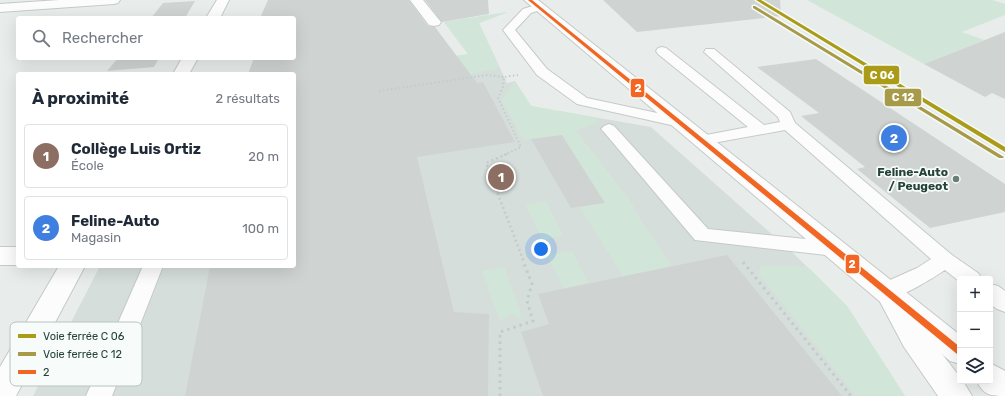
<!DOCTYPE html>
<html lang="fr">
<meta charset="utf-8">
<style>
body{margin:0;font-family:Rubik,sans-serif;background:#f6f6f7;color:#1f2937}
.controls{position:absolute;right:12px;bottom:12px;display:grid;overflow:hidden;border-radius:4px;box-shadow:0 4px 16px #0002}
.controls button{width:36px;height:36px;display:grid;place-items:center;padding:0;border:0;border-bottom:1px solid #e0e1e3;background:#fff;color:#1f2937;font:20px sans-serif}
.you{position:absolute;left:541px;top:249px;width:14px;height:14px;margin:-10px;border:3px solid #fff;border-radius:50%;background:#1a73e8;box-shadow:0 0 0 6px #1a73e833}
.badge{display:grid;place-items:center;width:26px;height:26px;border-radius:50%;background:#697e78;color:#fff;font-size:13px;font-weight:700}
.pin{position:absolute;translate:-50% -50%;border:2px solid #fff;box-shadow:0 1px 4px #0006}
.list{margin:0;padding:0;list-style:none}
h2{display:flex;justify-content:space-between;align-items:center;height:52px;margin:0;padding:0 16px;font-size:17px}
h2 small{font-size:13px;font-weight:400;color:#747a83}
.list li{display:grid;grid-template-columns:26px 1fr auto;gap:12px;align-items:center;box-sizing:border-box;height:64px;margin:0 8px 8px;padding:0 8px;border:1px solid #e0e1e3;border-radius:4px}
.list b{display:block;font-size:15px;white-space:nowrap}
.list p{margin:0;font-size:13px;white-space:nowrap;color:#747a83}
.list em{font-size:13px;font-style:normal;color:#747a83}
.icon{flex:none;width:22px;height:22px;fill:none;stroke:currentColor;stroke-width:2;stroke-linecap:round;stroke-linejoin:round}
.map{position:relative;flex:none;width:1005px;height:396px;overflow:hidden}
.search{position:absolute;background:#fff;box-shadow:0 4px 16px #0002;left:16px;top:16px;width:280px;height:44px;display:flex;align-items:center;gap:10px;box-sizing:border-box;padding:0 14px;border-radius:4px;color:#747a83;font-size:15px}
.panel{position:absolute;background:#fff;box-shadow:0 4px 16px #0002;left:16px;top:72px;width:280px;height:196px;border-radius:4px}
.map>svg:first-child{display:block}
</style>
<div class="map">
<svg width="1005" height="396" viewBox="0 0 1005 396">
<rect width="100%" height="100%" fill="#e8edeb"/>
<path fill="#d6dedb" d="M508,12L479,23L507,83L515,81L531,106L651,127L793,253L847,306L905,396H33L100,266H294L356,74L468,54L444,22Z"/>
<path fill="#d1e6d8" d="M807,0H992L1005,4V15L962,32L984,40L924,64Z
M508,12L479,23L500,68L437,81L294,79L356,74L468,54L444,22Z
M515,81L531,106L598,118L596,123L576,131L629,199L642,222L672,266L623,276L580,207L604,203L531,139L524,141L502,100Z
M546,201L563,236L542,240L526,205Z
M572,251L588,283L564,288L547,255Z
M761,266L808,267L847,306L905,396H856L759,274Z
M504,267L523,320L510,314L500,321L482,271Z"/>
<path fill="#cfd4d2" d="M268,0H409L428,26L435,27L477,83L483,82L515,142L417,157L454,312L489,314L488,396H185L210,266H294V74H248L254,58L242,59V58H294V18H260Z
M425,0H488L489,14L442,22Z
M603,0H780L781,16L637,32Z
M195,1L185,18H151L163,3Z
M1005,32V99L992,93L985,97L924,64Z
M118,58H159L154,67L107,71Z
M816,59L1005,184V212L930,228L857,169L865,167L801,116L819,113L757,67Z
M562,135L605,203L571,208L531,139Z
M727,255L842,396H543L521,332L549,324L538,294Z"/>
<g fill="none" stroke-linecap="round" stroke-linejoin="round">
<defs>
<path id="service" d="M539,4L543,5L544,7L543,9L531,13L515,30L547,69L587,98L685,119L688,122L685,125L680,127L577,104L537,75L503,30L523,9Z
M662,47L666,48L764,125L780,122L778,117L704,52L706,49H714L790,112L795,123L952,255L978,273L982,279H960V282L945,270C933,278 902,297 888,299C885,299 882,298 879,297L876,291L879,285L917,268L931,259L785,130L702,145L696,143L694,140L696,137L748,127L658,54L656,51L658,48Z
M609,124L614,126L708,229L835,242L842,244L845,249L842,254L835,256L695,240L604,132L601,129L604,126Z
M143,266H163L112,396H86Z
M990,284L998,286L1005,291V312L997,309L990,304Z"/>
<path id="minor" d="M59,0H120L118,3L114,4L0,12V4Z
M217,0H229L220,18H206Z
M410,0H423L441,22L439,25L434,26L429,25Z
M182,58H198L189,74H173Z
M0,247H18V265H0Z
M59,266H85L16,396H0V367Z
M891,288L900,291L924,331L960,377V381H963L972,396H938L904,347L878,298L882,291Z"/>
<path id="tertiary" d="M524,0H538L960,335V364L950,361Z
M990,363L1005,371V396C991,396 983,395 977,381H990Z"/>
</defs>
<use href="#service" stroke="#c5cac8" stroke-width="2"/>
<use href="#minor" stroke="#c5cac8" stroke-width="2"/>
<use href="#tertiary" stroke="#c5cac8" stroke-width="2"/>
<path stroke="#c3ccca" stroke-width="2" stroke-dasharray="1.5 2.5" stroke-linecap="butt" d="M379,91L488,75L504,77
M504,155L521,147L498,98L503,87L504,77L518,75"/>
<path stroke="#c3ccca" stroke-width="2.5" stroke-dasharray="2 3" stroke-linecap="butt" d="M507,154L486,163L524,262"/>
<path stroke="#c3ccca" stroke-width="3" stroke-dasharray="2.5 4" stroke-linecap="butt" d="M743,262L851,396
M500,396V332L533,321L527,301L532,284L523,261"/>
<use href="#service" fill="#fcfcfc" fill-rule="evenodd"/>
<use href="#minor" fill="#fcfcfc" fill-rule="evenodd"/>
<use href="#tertiary" fill="#fcfcfc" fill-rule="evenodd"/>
<defs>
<path id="bus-1" d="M528,0H532L960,347V355L957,354Z"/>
</defs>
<use href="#bus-1" stroke="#f7fbf9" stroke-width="3"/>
<use href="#bus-1" fill="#f26522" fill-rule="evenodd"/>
<defs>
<path id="rail-1" d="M756,0H761L1005,147V152Z"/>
<path id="rail-2" d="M753,6H755L1004,157L1003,158H999L753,8Z"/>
</defs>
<use href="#rail-1" stroke="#f7fbf9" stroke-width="3"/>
<use href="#rail-2" stroke="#f7fbf9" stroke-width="3"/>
<use href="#rail-1" fill="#aa9c18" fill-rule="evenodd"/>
<use href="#rail-2" fill="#a79a48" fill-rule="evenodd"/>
</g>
<circle fill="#697e78" stroke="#f7fbf9" stroke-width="1.5" cx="956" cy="179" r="4"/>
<g text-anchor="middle" stroke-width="3.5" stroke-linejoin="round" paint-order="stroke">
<g font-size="12" font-weight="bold" fill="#24423a" stroke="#f7fbf9" text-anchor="end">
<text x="948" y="176">Feline-Auto<tspan x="948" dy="14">/ Peugeot</tspan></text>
</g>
</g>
<rect x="10" y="322" width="132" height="64" rx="6" fill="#f7fbf9" stroke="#b8c4c0" stroke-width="1"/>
<rect x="18" y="334" width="18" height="4" fill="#aa9c18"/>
<rect x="18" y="352" width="18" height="4" fill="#a79a48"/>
<rect x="18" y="370" width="18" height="4" fill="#f26522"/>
<g font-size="11" fill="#24423a">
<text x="43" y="340">Voie ferrée C 06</text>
<text x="43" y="358">Voie ferrée C 12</text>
<text x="43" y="376">2</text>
</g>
<g stroke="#f7fbf9" stroke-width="1.5">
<rect x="863" y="65" width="37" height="20" rx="4" fill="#aa9c18"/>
<rect x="630" y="78" width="15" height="20" rx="4" fill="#f26522"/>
<rect x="884" y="88" width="38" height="19" rx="4" fill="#a79a48"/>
<rect x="845" y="254" width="15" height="20" rx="4" fill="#f26522"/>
</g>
<g font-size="11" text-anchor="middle" font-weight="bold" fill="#fff">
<text x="882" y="79">C 06</text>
<text x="638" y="92">2</text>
<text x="903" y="101">C 12</text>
<text x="852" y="268">2</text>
</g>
</svg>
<div class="controls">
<button>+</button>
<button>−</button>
<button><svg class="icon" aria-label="layers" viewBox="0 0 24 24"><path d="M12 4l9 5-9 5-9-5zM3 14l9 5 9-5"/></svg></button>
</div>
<div class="you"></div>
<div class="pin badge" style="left:501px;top:177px;background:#8d6e63">1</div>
<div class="pin badge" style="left:894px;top:138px;background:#3f7fe0">2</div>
<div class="search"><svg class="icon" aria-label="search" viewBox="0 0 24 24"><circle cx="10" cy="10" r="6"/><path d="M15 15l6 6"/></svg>Rechercher</div>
<section class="panel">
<h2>À proximité<small>2 résultats</small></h2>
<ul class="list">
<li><span class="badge" style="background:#8d6e63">1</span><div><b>Collège Luis Ortiz</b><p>École</p></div><em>20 m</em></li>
<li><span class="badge" style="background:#3f7fe0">2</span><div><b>Feline-Auto</b><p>Magasin</p></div><em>100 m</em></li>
</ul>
</section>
</div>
